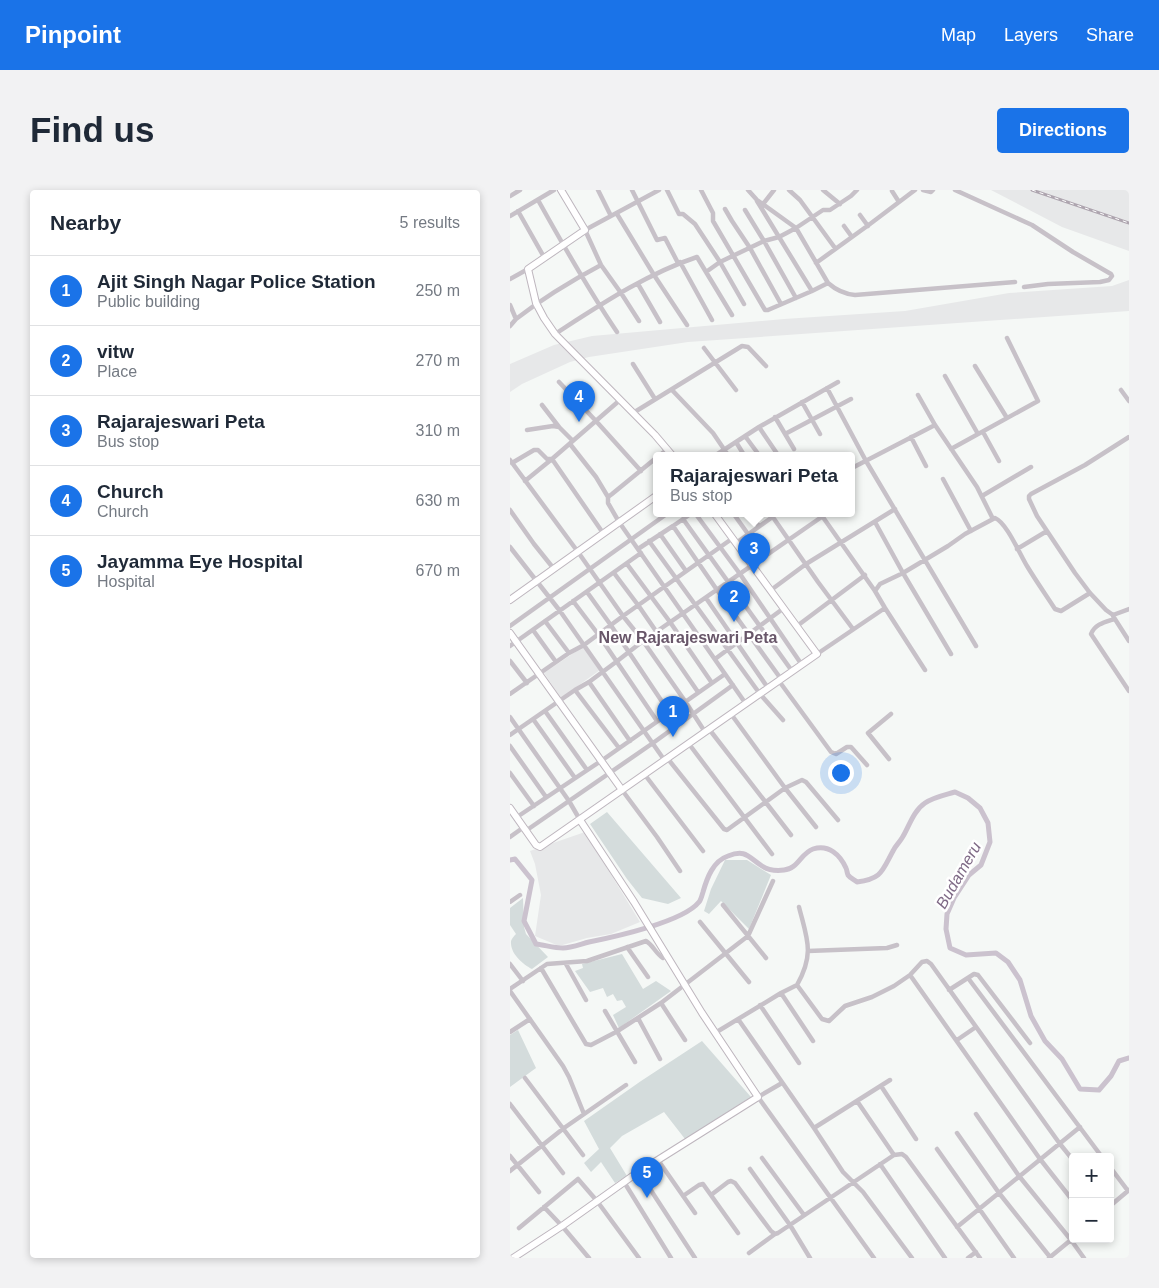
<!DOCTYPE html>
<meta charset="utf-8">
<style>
body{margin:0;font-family:Arial,sans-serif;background:#f2f2f3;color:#1f2937}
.controls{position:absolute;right:15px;bottom:15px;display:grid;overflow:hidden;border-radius:5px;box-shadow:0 2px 8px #0003}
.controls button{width:45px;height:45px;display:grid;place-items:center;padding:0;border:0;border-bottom:1px solid #e0e1e3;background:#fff;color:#1f2937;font:25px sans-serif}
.you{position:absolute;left:330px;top:582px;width:18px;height:18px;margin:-12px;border:4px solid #fff;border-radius:50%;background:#1a73e8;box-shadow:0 0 0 8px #1a73e833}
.badge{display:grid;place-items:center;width:32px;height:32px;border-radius:50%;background:#1a73e8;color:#fff;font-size:16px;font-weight:700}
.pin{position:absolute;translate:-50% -41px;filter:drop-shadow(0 1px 2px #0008)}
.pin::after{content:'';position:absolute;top:26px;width:18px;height:15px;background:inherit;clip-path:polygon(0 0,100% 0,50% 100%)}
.popup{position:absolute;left:143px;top:262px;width:202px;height:65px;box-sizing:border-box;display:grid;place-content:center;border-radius:5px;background:#fff;filter:drop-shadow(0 1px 4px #0005);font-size:16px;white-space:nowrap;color:#747a83}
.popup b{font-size:19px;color:#1f2937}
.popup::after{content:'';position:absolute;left:50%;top:100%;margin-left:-10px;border:10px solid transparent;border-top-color:#fff}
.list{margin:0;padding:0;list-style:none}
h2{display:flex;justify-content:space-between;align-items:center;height:65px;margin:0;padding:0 20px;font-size:21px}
h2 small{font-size:16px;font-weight:400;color:#747a83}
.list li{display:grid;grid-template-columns:32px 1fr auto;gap:15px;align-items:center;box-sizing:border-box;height:70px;padding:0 20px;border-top:1px solid #e0e1e3}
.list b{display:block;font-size:19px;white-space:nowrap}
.list p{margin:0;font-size:16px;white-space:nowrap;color:#747a83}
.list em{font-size:16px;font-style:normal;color:#747a83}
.map{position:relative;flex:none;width:619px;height:1068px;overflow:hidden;border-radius:5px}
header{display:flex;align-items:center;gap:30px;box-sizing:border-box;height:70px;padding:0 25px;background:#1a73e8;color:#fff}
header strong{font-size:24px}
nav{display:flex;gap:28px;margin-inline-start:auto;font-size:18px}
.intro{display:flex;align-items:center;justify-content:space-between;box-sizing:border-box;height:120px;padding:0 30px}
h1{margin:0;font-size:35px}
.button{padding:12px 22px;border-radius:5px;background:#1a73e8;color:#fff;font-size:18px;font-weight:700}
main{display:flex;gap:30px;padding:0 30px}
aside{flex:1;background:#fff;border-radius:5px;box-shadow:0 2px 8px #0003}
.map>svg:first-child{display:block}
</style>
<header>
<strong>Pinpoint</strong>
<nav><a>Map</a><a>Layers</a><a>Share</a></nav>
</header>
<div class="intro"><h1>Find us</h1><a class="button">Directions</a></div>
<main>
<aside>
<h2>Nearby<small>5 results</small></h2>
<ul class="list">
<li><span class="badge">1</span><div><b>Ajit Singh Nagar Police Station</b><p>Public building</p></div><em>250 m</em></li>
<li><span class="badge">2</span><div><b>vitw</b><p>Place</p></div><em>270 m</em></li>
<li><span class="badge">3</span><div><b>Rajarajeswari Peta</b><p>Bus stop</p></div><em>310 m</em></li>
<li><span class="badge">4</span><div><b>Church</b><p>Church</p></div><em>630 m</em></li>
<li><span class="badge">5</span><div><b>Jayamma Eye Hospital</b><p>Hospital</p></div><em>670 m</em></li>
</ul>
</aside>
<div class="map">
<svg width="619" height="1068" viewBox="0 0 619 1068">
<rect width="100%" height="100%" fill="#f5f8f6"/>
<path fill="#e7e8e9" d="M481,0H619V61L552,37Z
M619,90V121L178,152L79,167L60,172L12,194L0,202V174L44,155L82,146L274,129L395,121L499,103L602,96Z
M74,456L90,480L51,508L34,483Z
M75,642L130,732L101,744L77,748L49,756L25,746L31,705L25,674L20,661Z"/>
<path fill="#d4dcdc" d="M97,622L171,708L158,714L132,708L117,689L80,634Z
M215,670H237L261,685L239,739L211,711L199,724L194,721L201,699Z
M13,708L14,737L16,744L38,767L22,779C13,774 0,764 1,751C2,748 4,746 6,744L0,735V718Z
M112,764L133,799L146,791L161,801L109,838L103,825L116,817L112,810L107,811L103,804L97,807L93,798L80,802L65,781L73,778L72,774Z
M8,840L26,878L0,897V845Z
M192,851L241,907L175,949L154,922L112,946L100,958L117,986L105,993L91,972L81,982L74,973L89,959L74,931L131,891Z"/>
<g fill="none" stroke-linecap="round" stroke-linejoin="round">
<path stroke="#cbc2ce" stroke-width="5" d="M0,670L5,669L22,690L14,731L26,754C35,755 44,758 53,758C61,758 71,754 79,752C104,747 173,732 189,712C191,710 192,705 193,702C197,688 203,671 218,666C236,659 238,667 252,676C258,680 266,681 274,680C288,679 291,663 303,659C319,654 330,665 336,678C337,680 337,683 338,685C340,688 345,690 347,692C372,689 372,681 383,661C385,656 389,653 392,648C399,637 403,621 415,613C424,607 435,605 445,602L458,608L470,618L478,633L480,652L471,675L459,685L444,708L437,724L436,739L440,758L456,765L486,763L498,772L510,790L521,826L535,851L552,869L570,899L589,900L601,886L609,871L619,868"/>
<defs>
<path id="secondary" d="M51,0L75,40L18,79L26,113L34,128L45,144L145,245L162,265
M0,410L146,306
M0,443L112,600
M0,618L26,655L30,657L307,464L204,323
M3,1068L52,1036L124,985L248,907L192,823L124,712L70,630"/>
</defs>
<use href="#secondary" stroke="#beb6be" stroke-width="8"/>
<path stroke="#c7c1c8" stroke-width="4.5" d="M88,0L101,26
M122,0L147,50L155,48L168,73
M157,0L169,24H173L185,34L210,72L234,114
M191,0L203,23V31L255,120H258L302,101L318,93
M238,0L247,10L286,38L318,93C326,100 334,104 345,105L505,92
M279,0L290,10L325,58
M313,0L330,14
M413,0L421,2L423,0
M445,0L522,35L563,62L601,84L602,86L599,90L590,92L538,94L514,97
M382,1L389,12
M0,6L10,0
M28,10C53,55 78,99 107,142
M247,11L302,101
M253,14L264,0
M215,19L222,31L240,58L271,114
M235,20L254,51L286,108
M8,21L34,67
M107,24L144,85L177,135
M350,25L358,36
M0,26L44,0
M334,36L342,47
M170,72L202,130
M306,73L360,34L405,0
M196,82L222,125
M0,89L18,79
M128,94L150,132
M0,115L6,129L0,136
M6,129C33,108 61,91 91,75
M129,131L111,103L91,75L75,40L149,0
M45,144C90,115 136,84 187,67L196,82L210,72L254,51L269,47L286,38L313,20H320L341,6L347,0
M194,158L226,200
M123,174L145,209
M465,176L497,228
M435,186L468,244
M49,192L86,231L131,281
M317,198L356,271L466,456
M162,200L203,243L218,265
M611,200L619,211
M408,205L425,235L467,297L483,329
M292,212L310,244
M32,215L49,237
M123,223L232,156L238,157L256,176
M265,227L284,259
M249,237L268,265
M17,240L43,236L49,237L63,251
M473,242L489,271
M275,244L341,209
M235,246L249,265
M401,247L416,276
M619,247L575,275L521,304L519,306V309L527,326L565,383L580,403L596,420L603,425L619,419
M226,252L234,265
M60,254L86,287L98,307
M441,259L528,211L497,148
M150,265L158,259
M206,265L249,237L328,192
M146,268L102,304L98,307V313L109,332L236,514
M0,270L68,362L113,426L133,451L175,511L195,542
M2,273L24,260H28L37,269H42L93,343
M342,278L425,235
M433,289L461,341
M15,291L42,269L110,210
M472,306L521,277
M0,320L24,354L44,379
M185,323L230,384L292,475
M223,323L238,344
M239,323L249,336
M260,323L308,392L343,439
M310,323L365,401L375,418L415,480
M173,329L282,481
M365,332L393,383L441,464
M163,336L182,323
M150,344L176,381
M139,351L250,504L273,530
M226,353L268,323
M0,357L50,421L155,571
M128,359L163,336L207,400L271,489
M507,359L537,341
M117,374L160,432L202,493
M104,383L128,415L188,502
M261,400L296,374L385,319
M365,401L370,394L393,383L438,356L455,344L485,328C497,333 510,365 517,376C526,391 536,405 545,419L551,421L580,403
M77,402L100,434L159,522
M196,408L258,498
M63,411L88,444L147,531
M603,426L619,451
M604,429C595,432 585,434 581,444L619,501
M35,431L59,463
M0,436L158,323
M287,436L355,385
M23,440L46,472
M0,456L131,363
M307,464L375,418
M205,469L274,418
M0,471L17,493
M269,491L321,562L326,564L337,557H341L357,575
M79,492L120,551
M65,500L109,558
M0,504L59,463L74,455L113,426L223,348
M35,521L77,580
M221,524L275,598L306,637
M0,527L59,611L70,630
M23,529L65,588
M199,539L281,645
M0,545L65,500L79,492L106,472L133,451L313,326
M179,554L262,664
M0,556L36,607
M158,569L214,639L217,640L275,598L292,590L296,592L328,630
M379,569L358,543L381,524
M0,583L24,616
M135,585L193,661
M112,600L147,647L170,681
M7,627L91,571L215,484
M17,640L143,553L223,495
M0,647L14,637
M0,712L10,705
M213,715L256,768
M190,732L239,792
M117,757L138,787
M298,761L377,758L387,755
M0,774L13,791
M56,774L76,810
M31,778L76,854L81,855L106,842L151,813L238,746L263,691
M400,785L530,969L563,1011
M458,788L592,967
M287,795C305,763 297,749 289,717
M0,799L37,774L77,771L136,751C143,755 146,764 153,768
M439,800L464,784L468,785L520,853
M0,801L53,876L59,887L74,924
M271,803L303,851
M151,813L175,850
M250,815L289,873
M95,821L125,872
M128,828L150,869
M228,829L304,938L333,982L353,1002L402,1068
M0,842L20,829
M205,843L271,803L287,795L312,829L319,831L335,816L362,807L384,796L400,785L412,772L417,771L421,774L550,954L563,970
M447,850L466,837
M15,888L73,965
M272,893L248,907L364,1068
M371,896L406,949
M347,911L384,965
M0,914L53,983
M466,924L509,986L561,1050L574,1068
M304,938L380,890
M447,943L489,1003L540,1067
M427,959L504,1068
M0,966L29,1002
M252,968L294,1025
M148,970L185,1023
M370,974L435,1068
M600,977L618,1001
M240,979L280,1035L300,1068
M0,981L54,938L116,895
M129,982L185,1068
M114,992L161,1068
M201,1005L218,992L221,991L225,993L261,1041L265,1044L268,1043L384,965L392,964L396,967L470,1068
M173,1006L189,995L193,994L228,1043
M600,1016L619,1000
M34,1017L52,1036L79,1068
M447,1037L570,937
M9,1038L68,989L87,1011L129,1068
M239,1063L265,1044
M458,1068L466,1062
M539,1068L562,1049"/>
<use href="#secondary" stroke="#fff" stroke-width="6"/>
<defs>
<path id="rail" d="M522,0L619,33"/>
</defs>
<use href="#rail" stroke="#aea5af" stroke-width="3"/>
<use href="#rail" stroke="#fff" stroke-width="1" stroke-dasharray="4" stroke-linecap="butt"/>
</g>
<g text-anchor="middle" stroke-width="5" stroke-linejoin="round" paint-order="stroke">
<g font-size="16" font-weight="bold" fill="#685669" stroke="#fff">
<text x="178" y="453">New Rajarajeswari Peta</text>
</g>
<g font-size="16" font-style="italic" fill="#7f6a86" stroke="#fff">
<text transform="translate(448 685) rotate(-60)" y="6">Budameru</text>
</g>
</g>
</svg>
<div class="controls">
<button>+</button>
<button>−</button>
</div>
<div class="you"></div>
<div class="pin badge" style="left:163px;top:547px">1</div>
<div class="pin badge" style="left:224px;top:432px">2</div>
<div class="pin badge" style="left:244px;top:384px">3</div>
<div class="popup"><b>Rajarajeswari Peta</b>Bus stop</div>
<div class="pin badge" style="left:69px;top:232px">4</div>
<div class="pin badge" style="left:137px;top:1008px">5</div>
</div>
</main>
